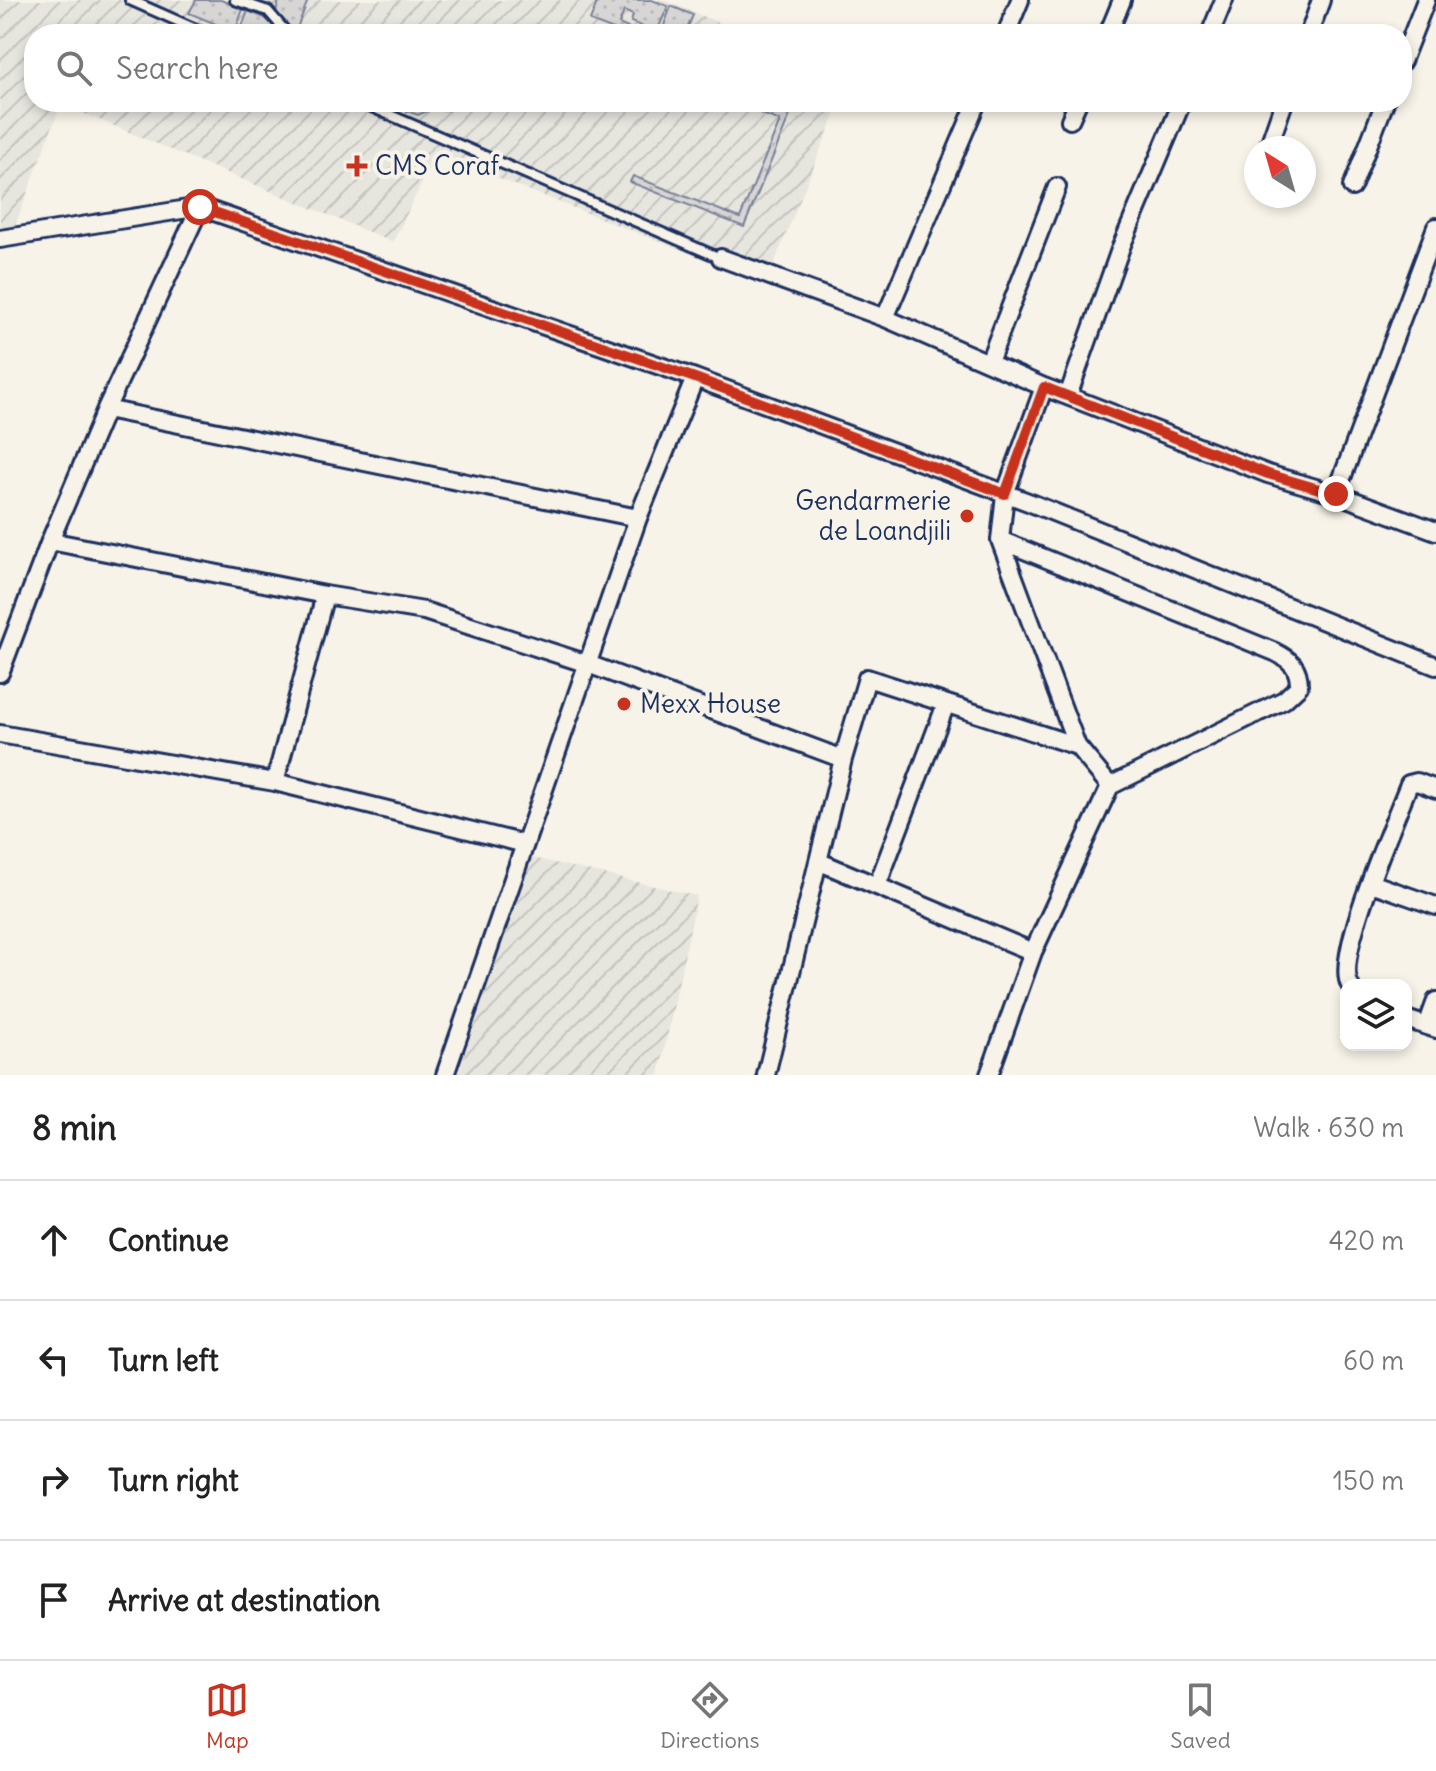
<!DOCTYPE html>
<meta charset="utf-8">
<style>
body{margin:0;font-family:Delius,sans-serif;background:#f6f6f6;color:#222}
.controls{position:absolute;right:24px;bottom:24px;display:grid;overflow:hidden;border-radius:16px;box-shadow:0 4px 12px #0003}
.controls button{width:72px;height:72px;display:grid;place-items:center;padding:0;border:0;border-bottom:2px solid #e0e0e0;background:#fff;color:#222;font:40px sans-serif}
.compass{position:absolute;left:1244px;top:136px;width:72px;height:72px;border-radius:50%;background:#fff;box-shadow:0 4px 12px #0003;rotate:323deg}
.stop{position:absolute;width:24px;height:24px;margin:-18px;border:6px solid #c8321e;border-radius:50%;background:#fff}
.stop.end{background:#c8321e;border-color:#fff;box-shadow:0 2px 8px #0008}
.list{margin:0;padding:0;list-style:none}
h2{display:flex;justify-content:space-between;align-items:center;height:104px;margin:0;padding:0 32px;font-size:34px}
h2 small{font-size:26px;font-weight:400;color:#767676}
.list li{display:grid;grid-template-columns:52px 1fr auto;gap:24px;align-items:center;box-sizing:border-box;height:120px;padding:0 32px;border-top:2px solid #e0e0e0}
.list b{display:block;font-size:30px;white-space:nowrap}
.list em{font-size:26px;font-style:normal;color:#767676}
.icon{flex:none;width:44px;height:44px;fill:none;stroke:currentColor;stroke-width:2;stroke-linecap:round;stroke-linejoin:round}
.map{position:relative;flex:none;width:1436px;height:1075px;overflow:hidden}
.search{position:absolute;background:#fff;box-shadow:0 4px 12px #0003;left:24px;right:24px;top:24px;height:88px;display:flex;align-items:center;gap:20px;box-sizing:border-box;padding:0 28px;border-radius:32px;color:#767676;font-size:30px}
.sheet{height:584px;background:#fff}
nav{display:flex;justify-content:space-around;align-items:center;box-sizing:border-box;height:112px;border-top:2px solid #e0e0e0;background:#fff;font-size:22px;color:#767676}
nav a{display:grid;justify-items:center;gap:4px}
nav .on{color:#c8321e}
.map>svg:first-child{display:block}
</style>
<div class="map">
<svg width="1436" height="1075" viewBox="0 0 1436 1075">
<defs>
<pattern id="industrial-furrows" width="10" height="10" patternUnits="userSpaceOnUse" patternTransform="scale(2)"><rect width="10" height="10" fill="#e6e5de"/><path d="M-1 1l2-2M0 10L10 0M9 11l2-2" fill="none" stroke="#c5c5c1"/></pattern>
<pattern id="grass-dots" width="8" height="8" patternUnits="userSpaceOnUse" patternTransform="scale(2)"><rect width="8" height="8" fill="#d7d6d4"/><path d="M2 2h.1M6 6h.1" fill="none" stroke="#b8b8b8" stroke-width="1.8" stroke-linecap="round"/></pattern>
</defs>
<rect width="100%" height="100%" fill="#f7f3e8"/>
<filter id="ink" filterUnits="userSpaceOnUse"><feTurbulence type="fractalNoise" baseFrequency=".0125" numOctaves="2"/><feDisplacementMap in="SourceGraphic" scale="16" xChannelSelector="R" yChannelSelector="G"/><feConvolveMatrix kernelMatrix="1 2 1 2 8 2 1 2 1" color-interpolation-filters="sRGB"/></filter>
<g filter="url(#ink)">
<path fill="url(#industrial-furrows)" d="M0,0H664L745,34H34V102H840L766,283L436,154L393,242L61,104L13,231L0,226Z
M529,857L697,896L659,1075H458Z"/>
<path fill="url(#grass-dots)" stroke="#798299" stroke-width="2" d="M196,0H221L243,9L235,32L189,13Z
M279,0H308L295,33L276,13Z
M598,0H652L668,6L656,34H641L643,27L631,22L633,15L624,11L619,24L630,29L628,34H624L590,21Z
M671,6L693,15L685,34H661Z
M248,11L265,18L281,34H239Z
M398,102H451L448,110L431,109L418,115L395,107Z
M732,102H787L794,105L744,227L630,182L633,176L740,218L780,121Z"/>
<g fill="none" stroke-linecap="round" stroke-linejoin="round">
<defs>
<path id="service" d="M130,0L207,34
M235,0L268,11L288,34
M360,102L720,258"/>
<path id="minor" d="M1006,34L1020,0
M1108,34L1122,0
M1210,34L1224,0
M1309,34L1321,0
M1402,61L1426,0
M1070,120L1078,102
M1268,148L1284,102
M1352,187L1385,102
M0,239L200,207L695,378L1031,503L1436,666
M721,258L885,318L1044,387L1268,474L1336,494L1436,531
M885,318L977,102
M989,362L1057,187
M1044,387L1005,494L1000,540L1077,746L1110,786
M1068,396L1121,247L1182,102
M106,409L638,518
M1336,494L1436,227
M50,541L325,595L424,611L588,664L843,759
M0,673L50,541L106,409L200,207
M0,734L275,782L525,844
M275,782L325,595
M820,862L1033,952
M1371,883L1436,906
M877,886L946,704
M1350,985C1333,958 1396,818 1409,784L1417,782L1436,789
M1406,1019L1436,1029
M1427,1026L1436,1001
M445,1075L638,518L695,378
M766,1075L843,759L867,678L1077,746
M989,1075L1033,952L1110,786L1284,700L1299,686C1299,667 1291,660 1275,652L1000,540"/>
</defs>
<use href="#service" stroke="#1b2f5e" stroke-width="14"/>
<use href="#minor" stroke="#1b2f5e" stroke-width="22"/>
<use href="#service" stroke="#f7f3e8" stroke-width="8"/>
<use href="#minor" stroke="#f7f3e8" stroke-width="16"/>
</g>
</g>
<g fill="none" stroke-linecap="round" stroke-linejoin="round" filter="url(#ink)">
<path stroke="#c8321e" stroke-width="10" d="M200,207L695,378L1005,494L1044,387L1268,474L1336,494"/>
</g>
<g fill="#c8321e" stroke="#f7f3e8" stroke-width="3">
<path d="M353 154h8v8h8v8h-8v8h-8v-8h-8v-8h8z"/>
<circle cx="967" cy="516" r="8"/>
<circle cx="624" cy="704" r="8"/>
</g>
<g text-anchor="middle" stroke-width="8" stroke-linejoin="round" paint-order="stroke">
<g font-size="26" fill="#1b2f5e" stroke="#f7f3e8" text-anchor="start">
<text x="375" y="175">CMS Coraf</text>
<text x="951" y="510" text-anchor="end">Gendarmerie<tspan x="951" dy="30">de Loandjili</tspan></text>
<text x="640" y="713">Mexx House</text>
</g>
</g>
</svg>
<div class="controls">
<button><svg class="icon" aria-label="layers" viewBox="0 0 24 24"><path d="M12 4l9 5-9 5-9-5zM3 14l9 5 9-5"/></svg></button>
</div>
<svg class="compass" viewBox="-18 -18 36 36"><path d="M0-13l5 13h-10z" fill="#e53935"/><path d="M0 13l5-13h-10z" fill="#767676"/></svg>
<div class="stop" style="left:200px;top:207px"></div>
<div class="stop end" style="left:1336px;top:494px"></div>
<div class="search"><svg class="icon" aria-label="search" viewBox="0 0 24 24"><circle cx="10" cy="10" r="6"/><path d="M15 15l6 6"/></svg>Search here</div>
</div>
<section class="sheet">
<h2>8 min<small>Walk · 630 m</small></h2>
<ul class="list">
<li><svg class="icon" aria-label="ahead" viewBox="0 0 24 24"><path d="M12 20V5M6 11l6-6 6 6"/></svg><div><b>Continue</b></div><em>420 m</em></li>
<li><svg class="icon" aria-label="left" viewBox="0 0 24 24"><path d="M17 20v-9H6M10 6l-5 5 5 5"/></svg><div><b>Turn left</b></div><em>60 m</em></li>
<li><svg class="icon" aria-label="right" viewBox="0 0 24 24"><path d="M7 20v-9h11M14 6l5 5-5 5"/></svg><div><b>Turn right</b></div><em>150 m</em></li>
<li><svg class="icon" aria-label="arrive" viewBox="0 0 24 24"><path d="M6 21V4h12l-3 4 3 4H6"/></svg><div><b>Arrive at destination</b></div></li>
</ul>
</section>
<nav>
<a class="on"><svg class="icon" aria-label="map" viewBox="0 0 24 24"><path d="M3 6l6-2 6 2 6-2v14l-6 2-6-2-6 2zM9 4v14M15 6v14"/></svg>Map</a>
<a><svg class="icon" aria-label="directions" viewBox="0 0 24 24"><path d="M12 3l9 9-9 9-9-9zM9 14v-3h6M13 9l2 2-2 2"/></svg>Directions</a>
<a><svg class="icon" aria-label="saved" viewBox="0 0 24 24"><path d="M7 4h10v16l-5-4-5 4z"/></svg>Saved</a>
</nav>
